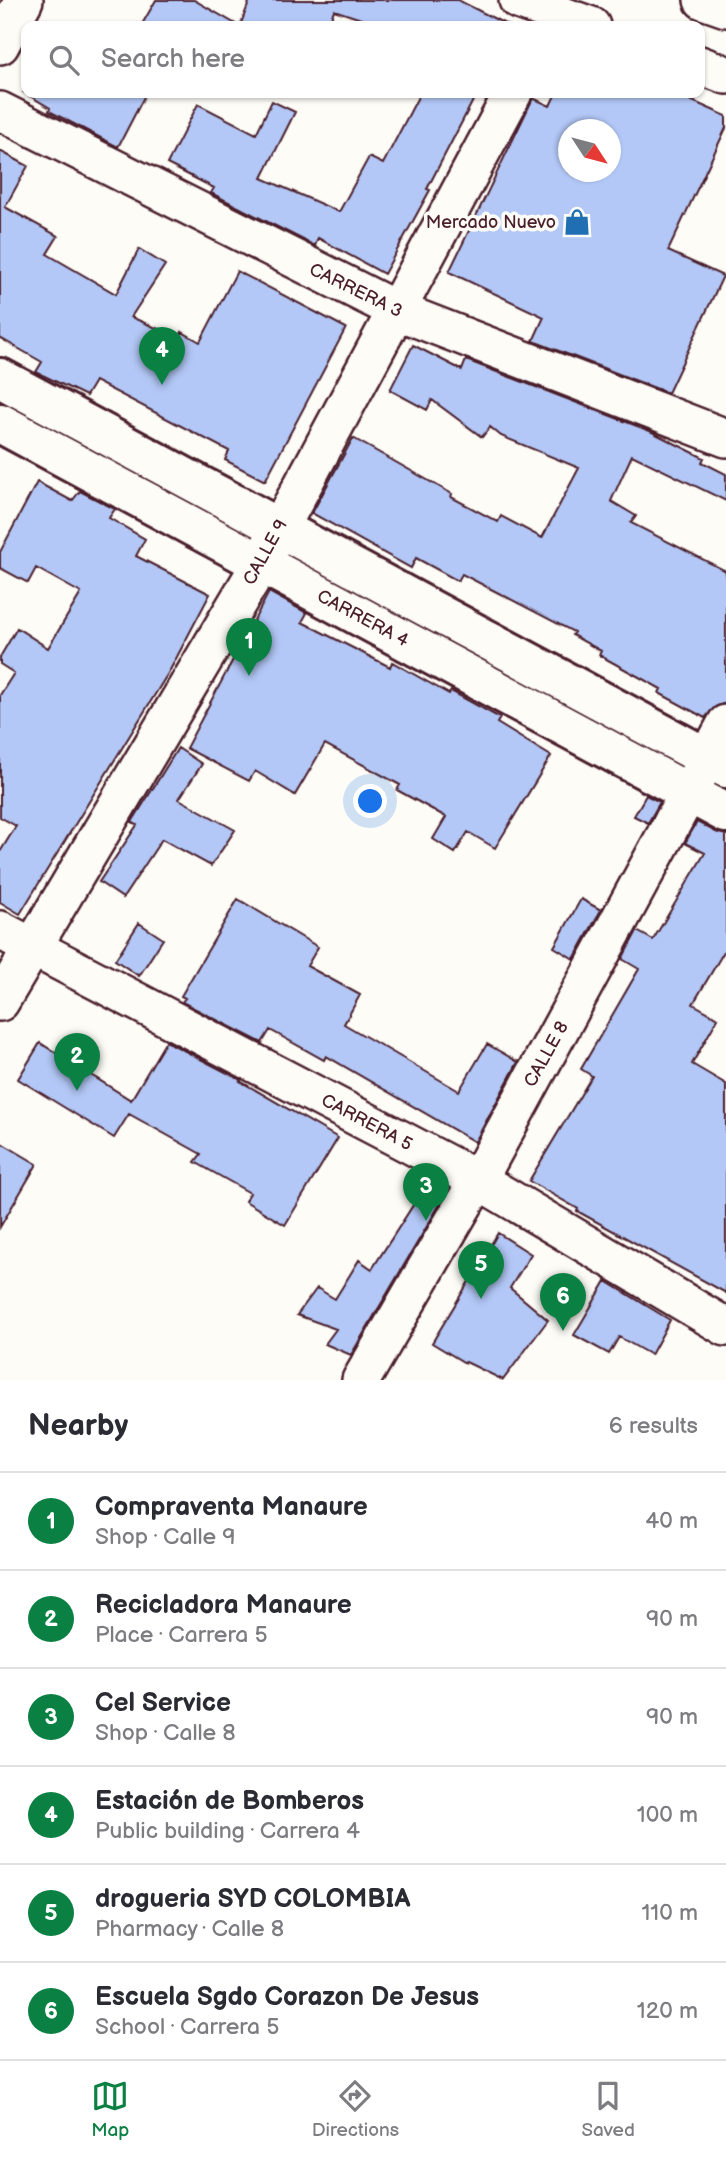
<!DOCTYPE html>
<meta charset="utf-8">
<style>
body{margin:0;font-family:"Balsamiq Sans",sans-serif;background:#f2f2f3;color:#2b2b33}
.compass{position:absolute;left:558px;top:119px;width:63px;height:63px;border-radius:50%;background:#fff;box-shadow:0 2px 5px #0004;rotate:126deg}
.you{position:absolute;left:371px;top:802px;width:24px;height:24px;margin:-18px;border:5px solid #fff;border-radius:50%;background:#1a73e8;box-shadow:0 0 0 10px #1a73e833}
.badge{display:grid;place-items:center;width:46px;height:46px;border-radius:50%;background:#0b8043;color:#fff;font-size:23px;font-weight:700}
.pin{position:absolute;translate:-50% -58px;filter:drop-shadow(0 2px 4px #0008)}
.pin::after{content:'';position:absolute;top:37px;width:24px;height:21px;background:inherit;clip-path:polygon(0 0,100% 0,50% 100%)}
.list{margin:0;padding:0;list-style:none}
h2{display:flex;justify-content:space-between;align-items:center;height:91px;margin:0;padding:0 28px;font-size:30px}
h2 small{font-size:23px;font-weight:400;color:#7c7c81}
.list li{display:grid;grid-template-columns:46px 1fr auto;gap:21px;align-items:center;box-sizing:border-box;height:98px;padding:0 28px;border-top:2px solid #e1e1e2}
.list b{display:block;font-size:26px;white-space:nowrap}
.list p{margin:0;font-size:23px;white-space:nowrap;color:#7c7c81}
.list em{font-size:23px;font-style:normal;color:#7c7c81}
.icon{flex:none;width:38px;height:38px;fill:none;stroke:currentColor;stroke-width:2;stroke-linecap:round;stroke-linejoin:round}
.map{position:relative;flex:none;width:726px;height:1380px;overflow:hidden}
.search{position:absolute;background:#fff;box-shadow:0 2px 5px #0004;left:21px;right:21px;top:21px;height:77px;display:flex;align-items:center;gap:18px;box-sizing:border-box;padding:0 24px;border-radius:14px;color:#7c7c81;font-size:26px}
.sheet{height:679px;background:#fff}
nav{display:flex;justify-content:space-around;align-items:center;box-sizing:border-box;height:98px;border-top:2px solid #e1e1e2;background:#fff;font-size:19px;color:#7c7c81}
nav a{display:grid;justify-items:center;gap:4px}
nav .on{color:#0b8043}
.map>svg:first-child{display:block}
</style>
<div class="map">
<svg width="726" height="1380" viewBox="0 0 726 1380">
<rect width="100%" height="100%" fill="#fdfcf7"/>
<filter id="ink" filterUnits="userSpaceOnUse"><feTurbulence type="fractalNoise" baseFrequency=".0143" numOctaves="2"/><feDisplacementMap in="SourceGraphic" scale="14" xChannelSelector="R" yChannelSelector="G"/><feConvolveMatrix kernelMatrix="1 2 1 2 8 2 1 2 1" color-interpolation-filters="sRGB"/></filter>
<g filter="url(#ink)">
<path fill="#b3c8f7" stroke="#4a1f2b" stroke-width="2" fill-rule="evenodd" d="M156,0H194L239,26H141Z
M250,0H458L509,26H382L334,10L328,26H240Z
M25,93H146L118,147L49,111L50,108Z
M420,93H477L427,189L430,190L384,274L318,238L315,246L211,193L214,188L167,164L198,104L256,134L272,101L295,112L262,178L339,212L369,157L383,164Z
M556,93H693L690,100L726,116V128L668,251L723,276L668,393L533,341L544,317L449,272L533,98L550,106ZM569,130H611V172H569Z
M0,151L28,166L5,207L58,236L47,254L116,294L139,249L165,265L131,317L179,338L182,332L200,342L237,271L346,328L265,481L225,460L229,451L95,381L86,396L36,372L42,362L0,338Z
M413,345L462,370L466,360L650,431L704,458L702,462L726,474V501L632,455L611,501L636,516L631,523L726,571V703L715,707L705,718L659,693L661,689L599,655L601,651L572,635L574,632L462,574L458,581L416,558L411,568L312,513L353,438L452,494L451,497L498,522L501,516L542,538L579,468L501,436L490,427L482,437L432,400L427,410L390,390Z
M37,482L72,501L80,491L115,509L109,518L145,539L136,556L210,594L170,670L20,914L0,902V852L16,826L0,817V695L14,673L0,664V657L17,628L48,648L81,593L36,568L28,583L0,568V552Z
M269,592L307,613L302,622L390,667L392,662L449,694L451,691L500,718L497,723L551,756L495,848L468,832L455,853L433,839L446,817L397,790L400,785L325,744L295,795L255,771L249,781L186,748Z
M178,748L202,764L179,799L235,830L211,866L162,839L123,898L99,882L137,825L132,822Z
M646,795L660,802L648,823L634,816Z
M697,822L716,832L726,835V948L693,1004L718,1018L692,1064L726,1084V1293L577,1211L578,1209L529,1181L592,1076L581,1069L639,969L622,959L637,931L653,940L705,853L685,843Z
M238,899L318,947L307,966L360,995L344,1024L459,1091L487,1044L518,1062L475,1142L326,1056L324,1060L270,1030L262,1043L182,1002L185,998L181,996Z
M581,899L601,910L574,959L554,947Z
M139,923L163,939L139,976L115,960Z
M166,1041L241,1080L240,1081L338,1138L285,1225L245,1201L250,1193L195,1162L201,1154L129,1114L114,1138L18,1079L40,1043L131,1100Z
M0,1142L37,1164L0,1227Z
M428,1182L446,1194L351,1355L325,1344L336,1329L297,1315L317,1288L335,1299L359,1260L372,1269Z
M498,1233L531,1254L510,1288L548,1320L503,1380L466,1362L465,1363L432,1343Z
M606,1281L670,1320L651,1355L619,1337L609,1354L574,1335Z"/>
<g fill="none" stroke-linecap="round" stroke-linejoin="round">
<defs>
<path id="minor" d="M518,0L591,26
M703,0L726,8
M0,45L24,0
M700,65L726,75
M0,111L398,311L726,438
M0,930L478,1180L726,1327
M0,1002L261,563L513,93
M361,1380L478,1180L726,724"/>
<path id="tertiary" d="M0,378L726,768
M0,423L726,813"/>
</defs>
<use href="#minor" stroke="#4a1f2b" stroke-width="42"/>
<use href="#tertiary" stroke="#4a1f2b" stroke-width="44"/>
<use href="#minor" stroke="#fdfcf7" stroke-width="37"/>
<use href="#tertiary" stroke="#fdfcf7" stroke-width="38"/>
</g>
</g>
<defs>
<symbol id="shop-bare" viewBox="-9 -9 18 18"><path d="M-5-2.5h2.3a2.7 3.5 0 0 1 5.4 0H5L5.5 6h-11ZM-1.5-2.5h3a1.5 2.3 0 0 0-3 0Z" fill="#1f6fb2" stroke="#fdfcf7" stroke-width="2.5" paint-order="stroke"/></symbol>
</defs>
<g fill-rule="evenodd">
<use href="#shop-bare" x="558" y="203" width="38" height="38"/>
</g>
<g text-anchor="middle" stroke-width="7" stroke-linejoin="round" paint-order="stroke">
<g font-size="18" fill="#4a1f2b" stroke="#fdfcf7" text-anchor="end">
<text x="556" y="228">Mercado Nuevo</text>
</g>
<g font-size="18" fill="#4a1f2b" stroke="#fdfcf7">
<text transform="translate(356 290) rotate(26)" y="6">CARRERA 3</text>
<text transform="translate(265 552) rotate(-61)" y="6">CALLE 9</text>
<text transform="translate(363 618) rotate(28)" y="6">CARRERA 4</text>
<text transform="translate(546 1054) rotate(-61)" y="6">CALLE 8</text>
<text transform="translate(367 1122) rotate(28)" y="6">CARRERA 5</text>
</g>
</g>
</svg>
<svg class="compass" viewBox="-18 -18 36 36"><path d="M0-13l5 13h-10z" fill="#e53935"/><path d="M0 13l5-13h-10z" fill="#7c7c81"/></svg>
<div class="you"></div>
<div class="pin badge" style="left:249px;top:676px">1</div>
<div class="pin badge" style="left:77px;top:1091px">2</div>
<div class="pin badge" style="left:426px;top:1221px">3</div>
<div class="pin badge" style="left:162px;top:385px">4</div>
<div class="pin badge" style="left:481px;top:1299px">5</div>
<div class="pin badge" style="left:563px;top:1331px">6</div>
<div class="search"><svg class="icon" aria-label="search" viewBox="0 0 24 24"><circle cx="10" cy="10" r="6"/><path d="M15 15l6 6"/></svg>Search here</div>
</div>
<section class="sheet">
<h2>Nearby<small>6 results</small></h2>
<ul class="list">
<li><span class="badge">1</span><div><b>Compraventa Manaure</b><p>Shop · Calle 9</p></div><em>40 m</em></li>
<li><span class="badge">2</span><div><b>Recicladora Manaure</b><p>Place · Carrera 5</p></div><em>90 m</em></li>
<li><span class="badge">3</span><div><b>Cel Service</b><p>Shop · Calle 8</p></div><em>90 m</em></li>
<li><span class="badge">4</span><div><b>Estación de Bomberos</b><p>Public building · Carrera 4</p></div><em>100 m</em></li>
<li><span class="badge">5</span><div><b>drogueria SYD COLOMBIA</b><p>Pharmacy · Calle 8</p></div><em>110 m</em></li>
<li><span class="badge">6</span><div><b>Escuela Sgdo Corazon De Jesus</b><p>School · Carrera 5</p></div><em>120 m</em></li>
</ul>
</section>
<nav>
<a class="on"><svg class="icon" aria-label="map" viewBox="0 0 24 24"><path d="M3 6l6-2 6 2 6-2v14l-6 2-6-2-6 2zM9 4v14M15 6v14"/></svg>Map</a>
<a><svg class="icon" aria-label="directions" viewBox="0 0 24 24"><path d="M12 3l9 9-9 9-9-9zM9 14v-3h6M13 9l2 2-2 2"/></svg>Directions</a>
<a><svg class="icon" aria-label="saved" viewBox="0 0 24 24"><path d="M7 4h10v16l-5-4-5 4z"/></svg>Saved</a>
</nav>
